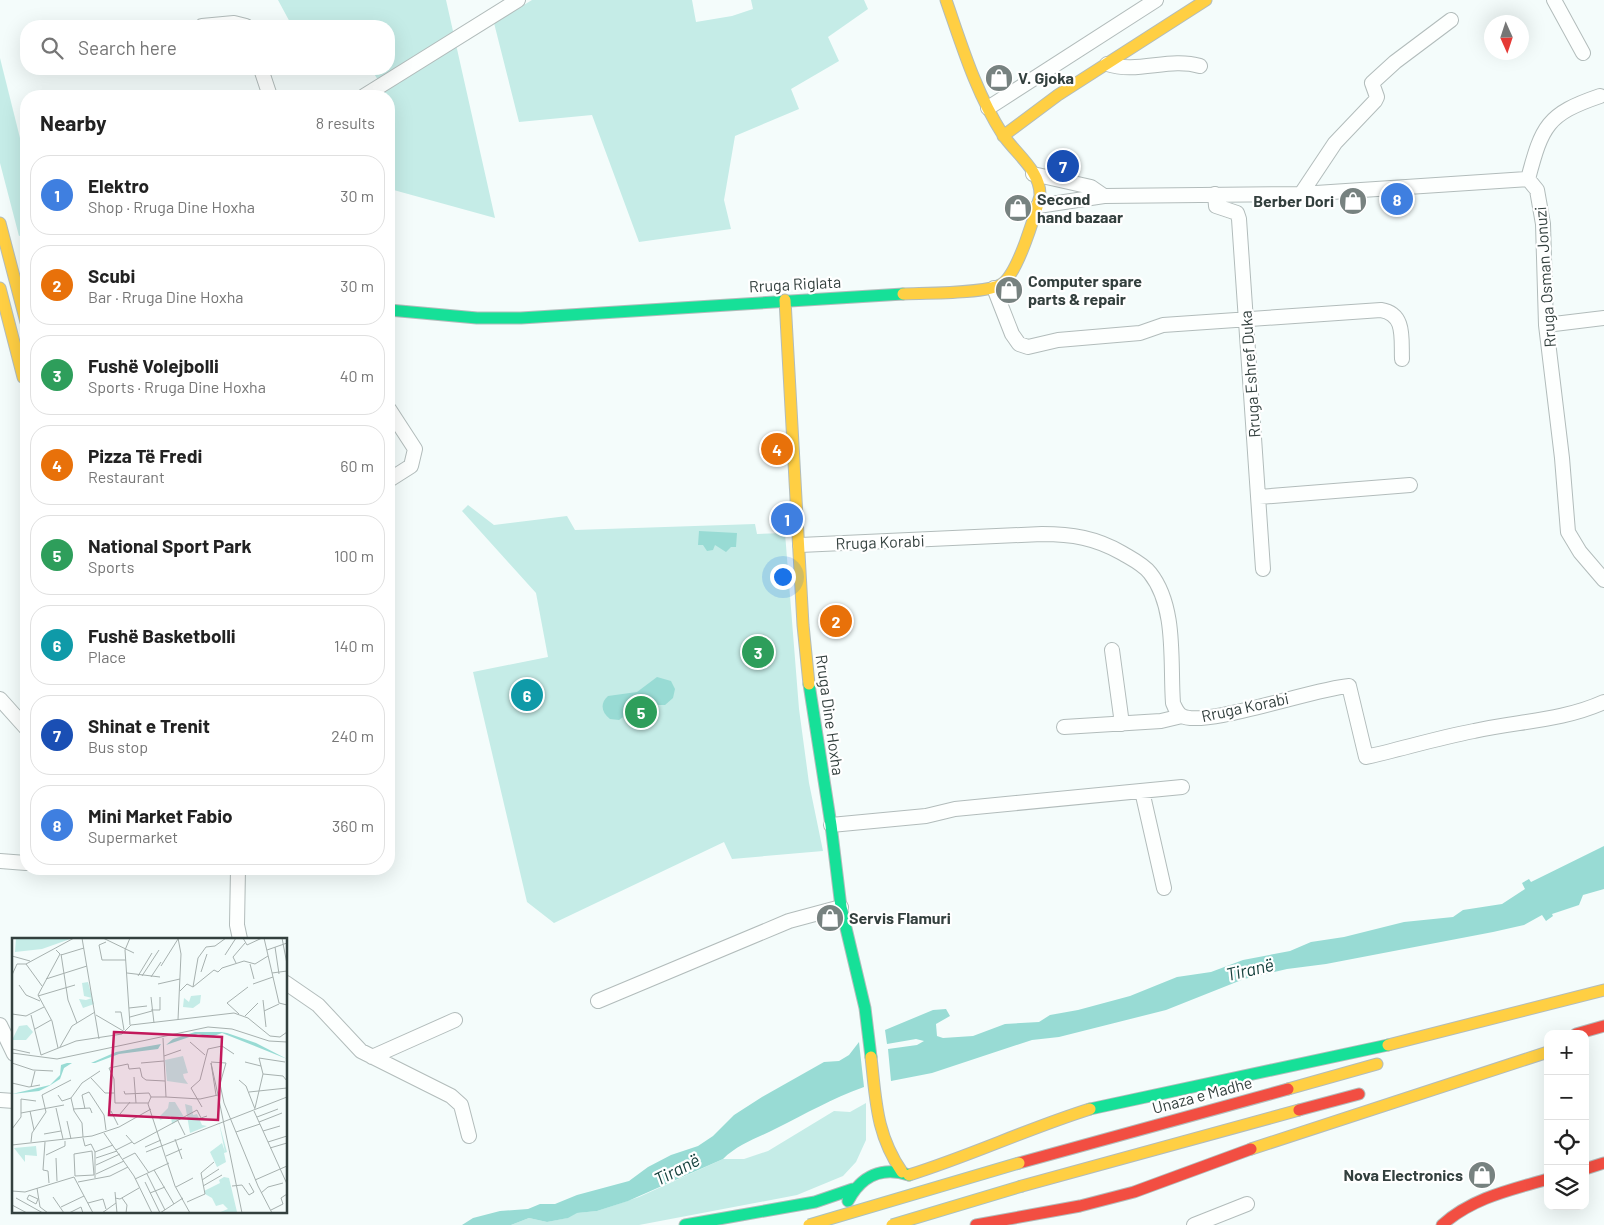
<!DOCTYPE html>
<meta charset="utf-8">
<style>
body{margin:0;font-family:Barlow,sans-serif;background:#f6f6f6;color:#222}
.controls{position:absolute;right:15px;bottom:15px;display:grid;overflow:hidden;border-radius:10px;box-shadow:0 5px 20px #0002}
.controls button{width:45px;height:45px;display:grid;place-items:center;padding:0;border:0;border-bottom:1px solid #e0e0e0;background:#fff;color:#222;font:25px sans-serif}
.compass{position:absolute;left:1484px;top:15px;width:45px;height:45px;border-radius:50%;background:#fff;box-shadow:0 5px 20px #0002;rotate:177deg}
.you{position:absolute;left:782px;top:576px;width:18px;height:18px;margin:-12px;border:4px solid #fff;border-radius:50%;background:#1a73e8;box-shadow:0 0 0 8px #1a73e833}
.badge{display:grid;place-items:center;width:32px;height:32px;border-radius:50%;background:#111827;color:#fff;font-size:16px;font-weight:700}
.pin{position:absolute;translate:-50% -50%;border:2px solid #fff;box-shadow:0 1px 5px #0006}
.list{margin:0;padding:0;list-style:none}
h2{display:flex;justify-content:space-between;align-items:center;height:65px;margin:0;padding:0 20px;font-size:21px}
h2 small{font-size:16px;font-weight:400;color:#767676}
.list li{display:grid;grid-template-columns:32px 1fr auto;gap:15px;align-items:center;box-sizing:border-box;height:80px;margin:0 10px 10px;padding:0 10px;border:1px solid #e0e0e0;border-radius:20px}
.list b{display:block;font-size:19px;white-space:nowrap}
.list p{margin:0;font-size:16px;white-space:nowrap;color:#767676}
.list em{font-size:16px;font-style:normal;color:#767676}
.icon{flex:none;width:28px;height:28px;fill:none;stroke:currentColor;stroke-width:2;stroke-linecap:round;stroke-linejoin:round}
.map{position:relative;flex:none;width:1604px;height:1225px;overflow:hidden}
.search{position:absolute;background:#fff;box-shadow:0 5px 20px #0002;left:20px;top:20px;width:375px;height:55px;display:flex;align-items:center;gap:12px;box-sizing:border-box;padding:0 18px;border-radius:20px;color:#767676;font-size:19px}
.panel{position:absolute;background:#fff;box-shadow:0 5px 20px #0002;left:20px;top:90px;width:375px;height:785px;border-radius:20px}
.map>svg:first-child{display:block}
</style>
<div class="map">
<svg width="1604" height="1225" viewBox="0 0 1604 1225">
<rect width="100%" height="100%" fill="#f4fcfb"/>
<path fill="#c5ece7" d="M278,0H446L495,218L390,189L389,96H375L385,91L371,69H389V26H292Z
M532,0H692L696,22L732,16L753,9L751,0H864L868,9L828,37L839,61L791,89L799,109L735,136L724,200L731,229L639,242L592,115L519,122L494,23Z
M0,58L26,162V234L19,236L0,163Z
M468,505L494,525L567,516L575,530L755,524L757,534L785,533L799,709L809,783L823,851L732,859L724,842L554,923L527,902L473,672L548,657L536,593L462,511Z
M866,1103V1140L856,1162L843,1176L797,1195L639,1225H511L529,1218L547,1222L567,1218L576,1213L597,1211L639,1197L723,1159H744L768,1151L834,1111L850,1112Z"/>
<path fill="#98dbd4" d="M699,531L737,533L736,547H731L726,552L715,545L713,550L707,551L703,545H698Z
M657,677L671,681L675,689L673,698L665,705H640L619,720L610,719C601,712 600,703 608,696L637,692Z
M1604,846V889L1583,895L1579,905L1552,914L1553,916L1546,921L1542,915L1524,925L1493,932L1326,964L1287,969L1244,979L1166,1010L1059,1037L1032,1040L932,1073L891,1081L888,1049L917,1045L924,1041L916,1039L887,1044L885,1030L933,1010L946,1009L950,1016L936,1024L937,1036L943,1038L973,1036L1005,1024L1039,1022L1050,1015L1078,1010L1130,996L1177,977L1211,972L1243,960L1290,951L1311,942L1344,937L1404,922L1453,917L1463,910L1502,904L1525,889L1522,883L1529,879L1531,882Z
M859,1042L864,1087C831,1099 807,1113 777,1128C758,1138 738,1144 723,1159L628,1201L597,1211L577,1213L568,1218L547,1222L529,1218L511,1225H462L473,1218L500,1211L528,1209L540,1204H555L577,1195L629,1181L648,1167L671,1155L698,1146L713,1136L734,1115L762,1097L824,1062L839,1061L849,1055Z"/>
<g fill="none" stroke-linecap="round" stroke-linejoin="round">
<defs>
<path id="street" d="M1554,0L1583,53
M202,26L234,23L246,26
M1107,64C1138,74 1169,57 1200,66
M261,69L270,96
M364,96L518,0
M988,108L1156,0
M1033,174L1091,187L1104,196
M1528,179C1542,126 1547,114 1600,96
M1215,194L1216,206L1237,213L1239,219L1263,569
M1301,194L1335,143L1375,101L1377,97L1372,83L1395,62L1451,20
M1038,206L1104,196L1301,194L1528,179L1537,190L1543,224L1546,325L1562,458L1568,532L1580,552L1604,580
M994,288L1012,334L1019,344L1028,347L1058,340L1140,333L1163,325L1381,310C1406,314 1401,339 1402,359
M1546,325L1604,318
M389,409L415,449L411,466L389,480
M1259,497L1410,485
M800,545L1042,534C1072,534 1096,538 1122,553C1132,559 1143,564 1150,573C1177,607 1170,663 1173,703C1175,708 1177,713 1182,716C1204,728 1316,688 1349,686L1366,757C1402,749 1437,738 1474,731C1518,721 1562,721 1604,702
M1112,650L1122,724
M0,699L26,728
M1064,727L1161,721L1182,716
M1142,791L1164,888
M831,825L926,816L955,809L1182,787
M0,861L26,863
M238,869L237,925L240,939
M286,983L318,1005L361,1051L451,1096L461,1105L469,1136
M598,1001L789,921L841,907
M0,1025L14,1054
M372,1057L455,1020
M0,1100L14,1101
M1194,1225L1247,1204"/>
<path id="fast" d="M389,310L477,318H521L903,294
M809,684L831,825L841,907L865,1008L871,1057
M1090,1109L1388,1045
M848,1201C861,1176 882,1166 909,1175
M685,1225L815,1202L853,1189"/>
<path id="slow" d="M1003,136L1058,95L1206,0
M0,223L26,322
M0,288L23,377H26
M903,294C924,293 987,294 1002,284C1018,273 1035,215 1040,196C1041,171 1016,154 1003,135C976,93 962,46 946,0
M785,300L803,625L809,684
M1388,1045L1604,990
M871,1057C876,1101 876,1134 902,1172
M1288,1089L1377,1064
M1251,1149L1548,1052
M909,1175C970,1156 1029,1128 1090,1109
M1022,1186L1299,1110"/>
<path id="jam" d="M1576,1034L1604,1026
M1299,1110L1359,1094
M1019,1163L1288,1089
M1585,1169L1604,1163
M976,1225L1080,1206L1134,1192L1251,1149
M1442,1225C1472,1198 1510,1190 1548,1179"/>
</defs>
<use href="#street" stroke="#b2bcbb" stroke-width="16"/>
<use href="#fast" stroke="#b2bcbb" stroke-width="13"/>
<use href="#slow" stroke="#b2bcbb" stroke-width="13"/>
<use href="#jam" stroke="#b2bcbb" stroke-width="13"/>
<use href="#street" stroke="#fdfffe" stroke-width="14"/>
<use href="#fast" stroke="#16e098" stroke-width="11"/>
<use href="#slow" stroke="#ffcf43" stroke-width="11"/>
<use href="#jam" stroke="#f24e42" stroke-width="11"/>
<defs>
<path id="slow-bridge" d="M809,1225L1019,1163
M892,1225L1022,1186"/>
</defs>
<use href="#slow-bridge" stroke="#aac1bf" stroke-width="13" stroke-linecap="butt"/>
<use href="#slow-bridge" stroke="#ffcf43" stroke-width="11"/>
</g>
<defs>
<symbol id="shop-disc" viewBox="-11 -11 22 22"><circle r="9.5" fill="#778280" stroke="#fff"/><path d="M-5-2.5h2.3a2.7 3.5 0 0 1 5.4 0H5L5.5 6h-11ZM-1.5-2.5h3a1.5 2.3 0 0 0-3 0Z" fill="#fff"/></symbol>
</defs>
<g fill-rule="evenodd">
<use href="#shop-disc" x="983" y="62" width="32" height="32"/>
<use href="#shop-disc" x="1337" y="185" width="32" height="32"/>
<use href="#shop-disc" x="1002" y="192" width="32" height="32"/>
<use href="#shop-disc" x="993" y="274" width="32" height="32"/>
<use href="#shop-disc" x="814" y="902" width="32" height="32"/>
<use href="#shop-disc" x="1466" y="1159" width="32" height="32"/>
</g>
<g text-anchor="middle" stroke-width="4.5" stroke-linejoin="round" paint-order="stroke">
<g font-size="16" font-weight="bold" fill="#33403e" stroke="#fff" text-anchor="start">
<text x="1018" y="84">V. Gjoka</text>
<text x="1037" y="205">Second<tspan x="1037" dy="18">hand bazaar</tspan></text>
<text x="1334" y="207" text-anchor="end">Berber Dori</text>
<text x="1028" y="287">Computer spare<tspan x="1028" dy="18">parts &amp; repair</tspan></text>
<text x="849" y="924">Servis Flamuri</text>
<text x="1463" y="1181" text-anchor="end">Nova Electronics</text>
</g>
<g font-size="16" fill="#33403e" stroke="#fff">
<text transform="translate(1545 277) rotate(-94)" y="6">Rruga Osman Jonuzi</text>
<text transform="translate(795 284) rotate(-3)" y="6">Rruga Riglata</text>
<text transform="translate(1250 374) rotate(-94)" y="6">Rruga Eshref Duka</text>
<text transform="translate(880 542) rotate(-2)" y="6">Rruga Korabi</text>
<text transform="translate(1245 707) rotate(-12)" y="6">Rruga Korabi</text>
<text transform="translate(830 715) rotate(82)" y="6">Rruga Dine Hoxha</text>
<text transform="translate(1202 1095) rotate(-15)" y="6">Unaza e Madhe</text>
</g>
<g font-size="18" font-style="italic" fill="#17423e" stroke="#fff">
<text transform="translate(1250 970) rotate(-13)" y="6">Tiranë</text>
<text transform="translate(677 1170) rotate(-27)" y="6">Tiranë</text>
</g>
</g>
<g transform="translate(12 938)">
<rect width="275" height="275" fill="#f4fcfb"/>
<path d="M4,0H61L30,11L3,14ZM76,44L82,66L71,70L67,61L74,62L80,60L72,58L70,45ZM189,57L188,65L181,70L171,69L172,60L177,64L179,58ZM15,87L21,94L14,102H0L7,88ZM171,118L176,135L171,136L172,140L176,146L155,143L153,122ZM157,164H163L172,179L160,186L159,178L148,182L147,179L156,170ZM173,166L180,168L181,177L185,176L190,187L195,188L178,195ZM207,185L215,214L212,215L214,224L205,229L198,214L210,205L213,214ZM24,208L25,218L13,217V224L2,210ZM212,239L217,240L225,274L206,275L216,271L211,266L204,268L200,260L193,256L192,253L208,245L207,242Z" fill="#c5ece7"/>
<path d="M183,94H209L215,95L244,105L275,121L210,95L199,99L186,96L154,107L161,101ZM149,106L146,111L107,116L83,125H60L52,130L48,141L37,148L27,153L0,156L38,147L48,137L49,127L55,125H79L104,114Z" fill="#98dbd4"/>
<path fill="none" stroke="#a7b1af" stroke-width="1" d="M70,0L87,101M91,0L122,15M118,0L113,12L118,87M166,0L169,16L166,82M231,0L235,7L250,0M252,0L267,65L275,67M270,0L275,26M94,4L87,7L90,22H114M263,9L267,36M44,12L48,16L26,57L40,83L46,110M255,12L275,5M49,16L56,62L65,85M49,17L72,10M213,17L224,0M0,18L18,23M224,25L221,19L233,5M14,26L30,48M238,26L242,41M149,28L166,1M189,34L195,16M115,35L148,39M260,35L275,33M0,37L5,26H14L62,0M126,38L140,15M130,38L147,12M139,39L149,24M34,41L75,28M146,46L168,41M241,46L261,39M7,47L14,57L28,63M181,49L202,32L206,34L210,30L232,23L243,26L256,18M181,49L186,20L194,9L203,8L214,0M168,53L175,46L181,49M26,58L63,47M139,59L142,85M251,62L254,89M117,70L135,68M139,72H148V59M252,73L267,66M103,74H109L112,92M0,76L14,78L32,69M227,76L215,65L236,49M19,77L29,117M84,77L113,94M233,78L246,65M118,79L140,73M23,91L39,82M151,100L154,159L188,161L206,157L230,275M178,104L193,117M48,109L60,88L83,74M0,111L18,115M0,115L45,121L196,89L220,91L257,103L275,104M29,117L64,103L110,96L119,87L222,75L236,80L258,98L268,99L275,94M152,118L169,112M199,124L214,125L208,146L212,165L246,248L260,275M233,124L249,128M0,125L21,132L41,133M129,125L152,123M251,136L271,138L275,143M122,139L124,165M79,140L93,155H102M227,142L234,148L243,171M0,145L17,149L28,147M19,149L23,133M112,153L113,156L137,155L139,159M237,154L275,150M46,157L50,163L59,160M204,157L199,125L206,157M154,159H139L136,166L163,248L178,275M103,165L102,141L97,130L116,126L117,131L128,130L130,139L134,142L153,143M103,165H136M190,169L179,150L188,142L196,111L210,108L222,116M44,170L51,201M243,170L251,136L247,120L273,124M61,171L78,170L80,175M73,171L70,157L77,154L92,177L94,192M18,173L22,192M99,173L106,187M242,173L275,246M9,175L52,167M108,176L118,164M245,179L266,171M55,183L59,201M166,183L173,197M247,184L270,175M0,191L9,179V161L24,163M251,193L268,188M224,194L248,186M92,195L122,238L140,275M32,196L49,193M114,197L122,206L185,172L189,180L195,178M71,199L70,185L62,173L59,160L70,145L88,133M71,200L73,208L79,206L83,214V240M163,201L170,221M19,204L20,195L34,174L30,157L59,142M33,204L31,232L36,233L37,245M256,204L275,198M0,207L80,198L107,189L139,171M133,209L149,202M258,210L275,205M104,212L120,204M80,213L82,237L63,238L62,216ZM83,214L101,207M134,214L275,159M34,217L53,208V203M154,218L170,211M44,220L45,243M84,220L105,213M111,221L123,215L137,235M84,227L108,216M142,232L162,266M84,236L112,223M135,236L153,272M123,241L157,225M190,242L207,231M243,242L275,228M66,244L98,238L116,229M133,244L148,275M191,248L210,237M220,248L230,247L237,257L242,254L237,245M164,249L181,240M25,250L28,269L36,275M0,253L13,254L62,239L81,275M103,254L105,275M138,255L153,249M249,255L256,249L271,245M17,257L26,261L24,266L15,261ZM41,259L52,275M4,260L31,275M103,260L108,261L127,250M110,260L115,267L114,275M175,264L193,256L189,235L202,224M76,265L91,261L94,271M0,267L15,275M49,269L72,258M259,272L271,266L269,260L275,256M57,275L69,269L71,275M90,275L104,265M148,275L171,260"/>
<path fill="#c2185b" fill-opacity="0.15" stroke="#c2185b" stroke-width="2.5" d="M102,94L210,99L206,182L97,177Z"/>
<rect width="275" height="275" fill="none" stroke="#33403e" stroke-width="2.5"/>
</g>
</svg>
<div class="controls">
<button>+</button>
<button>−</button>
<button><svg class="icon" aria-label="locate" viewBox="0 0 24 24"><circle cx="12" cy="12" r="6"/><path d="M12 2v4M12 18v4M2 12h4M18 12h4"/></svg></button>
<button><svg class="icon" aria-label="layers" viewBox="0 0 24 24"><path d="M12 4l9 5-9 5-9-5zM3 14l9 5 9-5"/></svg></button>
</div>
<svg class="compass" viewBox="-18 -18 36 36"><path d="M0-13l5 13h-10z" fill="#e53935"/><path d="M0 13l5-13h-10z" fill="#767676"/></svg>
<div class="you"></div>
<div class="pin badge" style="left:787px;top:519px;background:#3f7fe0">1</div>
<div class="pin badge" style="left:836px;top:621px;background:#e8710a">2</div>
<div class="pin badge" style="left:758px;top:652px;background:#2e9e5b">3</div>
<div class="pin badge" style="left:777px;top:449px;background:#e8710a">4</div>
<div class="pin badge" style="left:641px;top:712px;background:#2e9e5b">5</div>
<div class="pin badge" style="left:527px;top:695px;background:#0f9aa8">6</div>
<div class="pin badge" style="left:1063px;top:166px;background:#1a4fb4">7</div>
<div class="pin badge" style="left:1397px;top:199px;background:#3f7fe0">8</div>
<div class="search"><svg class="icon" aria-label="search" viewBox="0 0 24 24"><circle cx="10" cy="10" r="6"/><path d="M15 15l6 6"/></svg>Search here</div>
<section class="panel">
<h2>Nearby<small>8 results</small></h2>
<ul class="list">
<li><span class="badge" style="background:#3f7fe0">1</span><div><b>Elektro</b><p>Shop · Rruga Dine Hoxha</p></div><em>30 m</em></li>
<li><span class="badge" style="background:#e8710a">2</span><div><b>Scubi</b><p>Bar · Rruga Dine Hoxha</p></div><em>30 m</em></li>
<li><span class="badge" style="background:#2e9e5b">3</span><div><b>Fushë Volejbolli</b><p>Sports · Rruga Dine Hoxha</p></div><em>40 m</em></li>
<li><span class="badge" style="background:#e8710a">4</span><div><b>Pizza Të Fredi</b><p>Restaurant</p></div><em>60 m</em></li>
<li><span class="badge" style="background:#2e9e5b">5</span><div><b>National Sport Park</b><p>Sports</p></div><em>100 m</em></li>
<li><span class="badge" style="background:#0f9aa8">6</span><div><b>Fushë Basketbolli</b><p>Place</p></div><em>140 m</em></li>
<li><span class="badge" style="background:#1a4fb4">7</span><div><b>Shinat e Trenit</b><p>Bus stop</p></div><em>240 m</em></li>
<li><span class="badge" style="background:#3f7fe0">8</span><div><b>Mini Market Fabio</b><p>Supermarket</p></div><em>360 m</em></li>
</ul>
</section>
</div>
